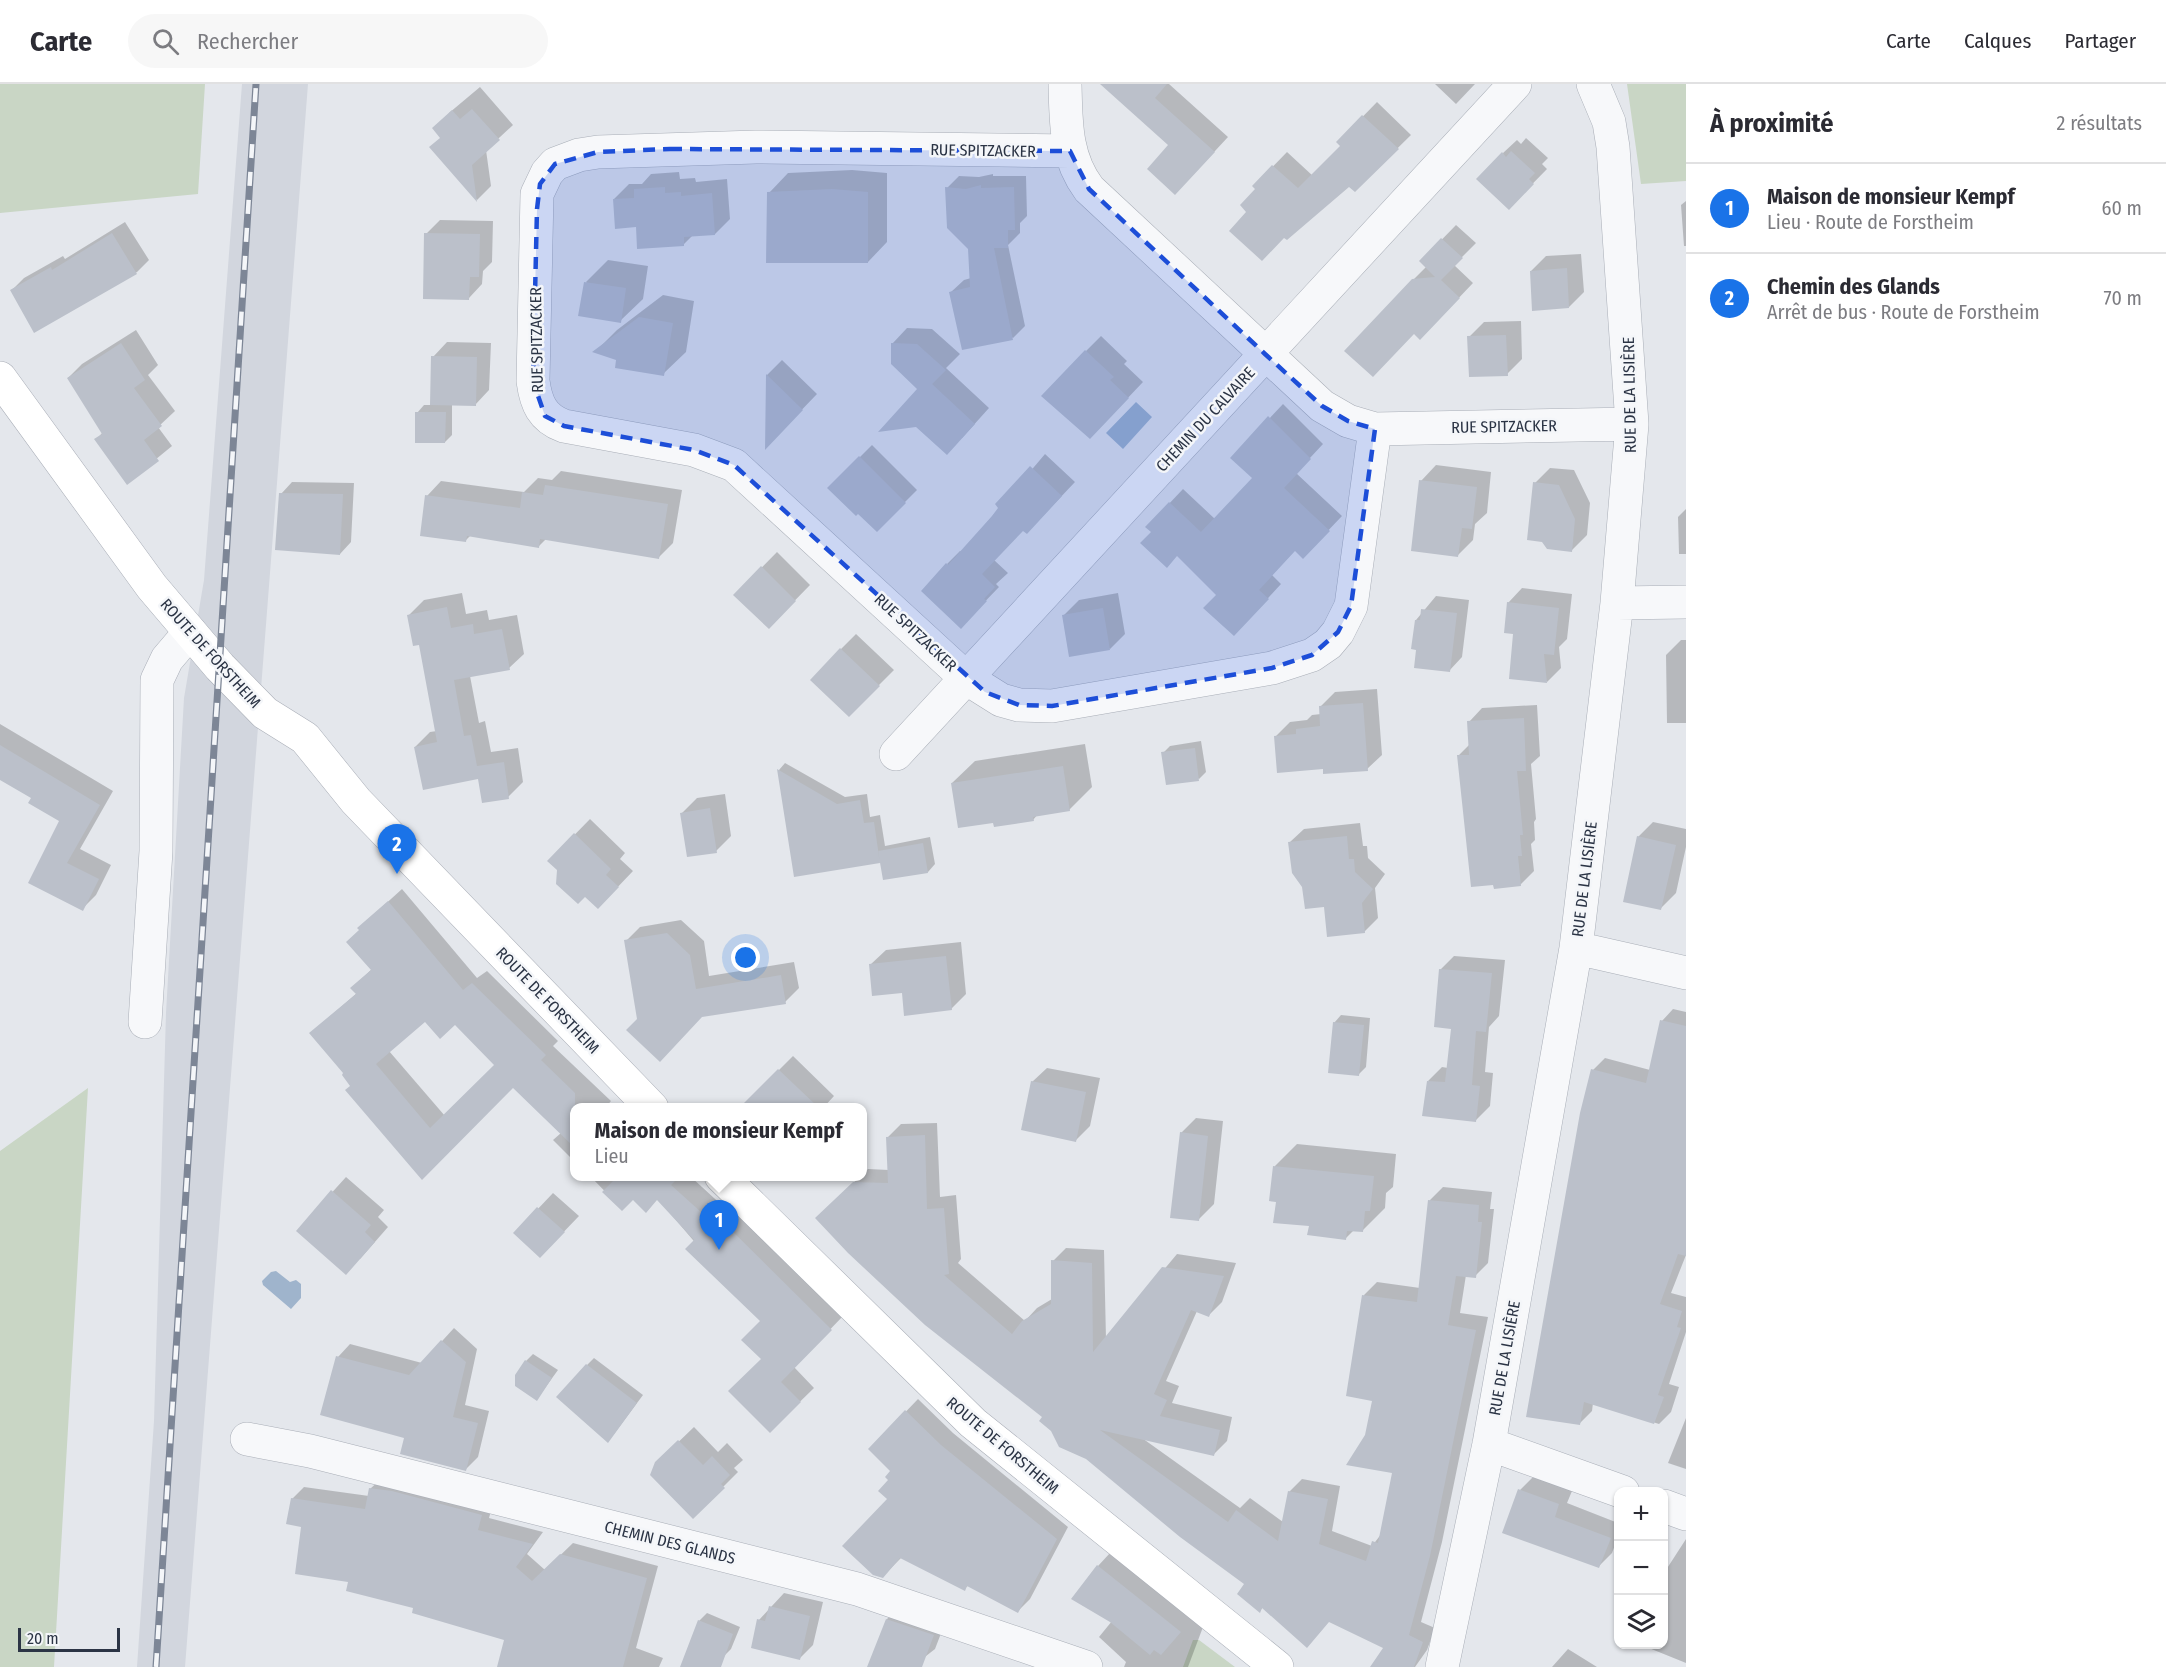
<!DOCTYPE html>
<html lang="fr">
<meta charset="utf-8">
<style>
body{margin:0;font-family:"Fira Sans Condensed",sans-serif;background:#f7f7f7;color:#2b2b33}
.controls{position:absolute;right:18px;bottom:18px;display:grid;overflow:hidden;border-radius:12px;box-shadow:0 2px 4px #0004}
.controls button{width:54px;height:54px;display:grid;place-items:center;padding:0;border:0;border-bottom:2px solid #e1e1e2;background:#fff;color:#2b2b33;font:30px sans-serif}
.scale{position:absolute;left:18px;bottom:15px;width:102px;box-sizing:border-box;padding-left:6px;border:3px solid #2b3445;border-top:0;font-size:16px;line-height:21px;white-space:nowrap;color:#2b3445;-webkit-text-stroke:4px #f4f6f9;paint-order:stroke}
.you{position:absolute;left:746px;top:874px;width:21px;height:21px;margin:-15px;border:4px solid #fff;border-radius:50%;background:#1a73e8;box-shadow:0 0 0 9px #1a73e833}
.badge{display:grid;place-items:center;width:39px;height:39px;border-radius:50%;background:#1a73e8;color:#fff;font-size:20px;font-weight:700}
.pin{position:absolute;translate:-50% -50px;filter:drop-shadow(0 2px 3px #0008)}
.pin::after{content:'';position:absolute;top:32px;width:21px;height:18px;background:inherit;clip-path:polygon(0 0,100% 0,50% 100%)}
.popup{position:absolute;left:570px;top:1019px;width:297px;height:78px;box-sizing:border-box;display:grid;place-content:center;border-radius:12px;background:#fff;filter:drop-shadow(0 2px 4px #0005);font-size:20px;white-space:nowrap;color:#7c7c81}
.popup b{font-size:22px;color:#2b2b33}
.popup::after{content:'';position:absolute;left:50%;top:100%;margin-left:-12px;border:12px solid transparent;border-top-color:#fff}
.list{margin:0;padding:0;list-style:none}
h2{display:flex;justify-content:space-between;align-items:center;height:78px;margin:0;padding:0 24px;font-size:26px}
h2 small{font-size:20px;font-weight:400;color:#7c7c81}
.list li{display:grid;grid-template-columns:39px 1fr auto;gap:18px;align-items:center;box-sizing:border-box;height:90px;padding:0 24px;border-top:2px solid #e1e1e2}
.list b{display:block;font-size:22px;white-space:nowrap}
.list p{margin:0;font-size:20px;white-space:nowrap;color:#7c7c81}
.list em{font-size:20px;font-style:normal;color:#7c7c81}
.icon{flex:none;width:33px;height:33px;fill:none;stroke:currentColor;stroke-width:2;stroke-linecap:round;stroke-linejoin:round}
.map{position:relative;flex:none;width:1686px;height:1583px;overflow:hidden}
header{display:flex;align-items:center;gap:36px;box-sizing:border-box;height:84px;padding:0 30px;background:#fff;border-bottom:2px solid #e1e1e2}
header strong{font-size:28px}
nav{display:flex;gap:33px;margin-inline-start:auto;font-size:21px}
.search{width:420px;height:54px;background:#f7f7f7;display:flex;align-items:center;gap:15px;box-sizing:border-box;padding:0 21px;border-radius:33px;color:#7c7c81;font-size:22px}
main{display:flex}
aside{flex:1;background:#fff}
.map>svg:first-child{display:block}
</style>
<header>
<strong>Carte</strong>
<div class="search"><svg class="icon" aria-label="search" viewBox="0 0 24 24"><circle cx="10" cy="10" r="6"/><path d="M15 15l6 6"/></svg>Rechercher</div>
<nav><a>Carte</a><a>Calques</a><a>Partager</a></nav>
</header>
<main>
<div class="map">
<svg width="1686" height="1583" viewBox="0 0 1686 1583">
<rect width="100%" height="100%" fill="#e4e7ec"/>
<path fill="#d2d6de" d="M242,0H308L185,1583H137L154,1337L166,929L184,614L204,496Z"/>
<path fill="#c9d6c5" d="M0,0H205L198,110L0,129Z
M1627,0H1686V97L1641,100Z
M88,1004L54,1583H0V1067Z
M1193,1556H1199L1235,1583H1183Z"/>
<path fill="#9fb4cc" d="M1136,318L1152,333L1123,365L1106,349Z
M276,1187L290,1198L296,1196L301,1200V1214L291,1225L263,1201L262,1197L271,1188Z"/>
<path fill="#0003" fill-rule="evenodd" d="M1115,0H1169L1228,53L1189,95L1170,61Z
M1435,0H1475L1456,20Z
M480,3L513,41L486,66L491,102L477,116L431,63L442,53L449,29Z
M1377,18L1411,51L1355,106L1349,101L1249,128L1257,105L1254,102L1287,68L1313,92L1342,62L1338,58Z
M1526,54L1548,74L1542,80L1547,85L1509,124L1503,69L1517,56L1521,60Z
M852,86L887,89V158L868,178L769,109L788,89Z
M679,88L680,95L695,94L696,98L727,95L730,135L715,150L693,151L684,160L637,141L614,115L629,100H642L651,90Z
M993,90V92H1026L1027,132L1020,139V149L1008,161L1025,242L1013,254L951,208L964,196L971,194L970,164L947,104L959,92L979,93Z
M1686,117V162H1684L1681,121Z
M440,136L493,137L492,178L483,187L482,200L469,214L426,150Z
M125,138L149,176L137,188L34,247L12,206L24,194L63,172L65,175Z
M1456,141L1476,159L1454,181L1473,199L1434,240L1413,196L1426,183L1421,177Z
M1581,170L1584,208L1569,223L1531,187L1546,172Z
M608,176L648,182L643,215L620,237L586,198Z
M663,211L694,217L686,268L663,290L595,268L617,246Z
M1521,237L1522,275L1507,290L1469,253L1484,238Z
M907,244L932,245L960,270L946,284L989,324L962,354L919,305L892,260Z
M136,246L158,281L148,291L175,327L158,343L172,362L127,399L96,356L103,348L68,294L82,280Z
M1101,252L1127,277L1124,280L1143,298L1105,338L1086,267Z
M447,258L491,259L489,306L475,321L452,320V351L445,358L417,329L424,321H432L433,273Z
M782,276L817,310L767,362V291Z
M1283,320L1323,360L1296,389L1342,432L1303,473L1296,465L1272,491L1281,500L1247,537L1147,443L1183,405L1215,435L1255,394L1232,374Z
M872,361L917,406L877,446L829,404Z
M1045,370L1075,398L1040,435L1023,445L994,476L1008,489L996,500L999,503L974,529L947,480L960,467L962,468Z
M1436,381L1491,388L1487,429L1475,440L1473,456L1458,471L1421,397Z
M1550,384L1574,386L1590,419L1587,451L1572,466L1535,399Z
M561,387L682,406L673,459L658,474L547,454L538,463L471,451L466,456L427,412L441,397L524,408L538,394L552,396Z
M292,398L354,399L351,458L340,470L281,410Z
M1686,425V470H1679L1678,433Z
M777,468L810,501L769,543L735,511Z
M1522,504L1572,510L1567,555L1559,563L1561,584L1547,598L1515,549L1508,519Z
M462,509L466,530L487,526L489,536L517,531L524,570L509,584L470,592L479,639L485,637L491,668L518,664L523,698L508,713L479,693L415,663L430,648L437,647L420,559L409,531L424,516Z
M1118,509L1125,550L1110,565L1064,531L1079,516Z
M1436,512L1469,516L1462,573L1449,587L1417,564L1416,536Z
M856,550L894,586L849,631L841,565Z
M1681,556H1686V639H1667L1666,571Z
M1377,605L1382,671L1367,685L1324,683L1276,652L1290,638L1307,636L1312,631L1321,630L1320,623L1335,608Z
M1537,621L1540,672L1531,680L1536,735L1534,738L1535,756L1531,760L1534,787L1520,801L1458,672L1470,660L1469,638L1482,624Z
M0,640L113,707L80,765L111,781L96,811L82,825L30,798L61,737L34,713L0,694Z
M1201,657L1206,688L1199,695L1163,669L1170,662Z
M1085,660L1092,703L1069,726L1038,730L1033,736L995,737L952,699L975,677Z
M785,679L845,713L867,710L870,733L880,731L885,762L930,753L935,780L928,788L881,775L795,791L779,686Z
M725,710L731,752L716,767L682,729L697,714Z
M590,735L625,769L620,775L633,787L613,808L558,786L549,777Z
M1653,738L1686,745V763L1676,809L1661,824L1638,753Z
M1360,739L1363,762H1367L1368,774L1385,790L1375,804L1378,834L1364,848L1304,803L1290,758L1304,745Z
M402,805L477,894L487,887L558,957L553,962L611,1017L605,1024H575V1078L553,1056L561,1049L513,1002L422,1094L345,989L311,949L357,909L352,904L372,885L359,844ZM426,936L455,939L496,981L445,1032L389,967Z
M681,836L704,857L709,892L794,878L799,904L785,918L702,932L639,936L626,857L640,843Z
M961,858L966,910L951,925L903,907L870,881L886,866Z
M1454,872L1505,876L1499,932L1489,943L1485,988L1493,989L1490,1022L1476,1036L1428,997L1442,983L1448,984L1453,943L1440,886Z
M1673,925L1686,928V1171L1671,1209L1686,1213V1248L1669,1300L1679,1303L1671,1328L1659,1340L1593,1319L1592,1327L1580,1339L1593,986L1605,974L1650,986L1662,937Z
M1341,931L1370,934L1366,983L1359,990L1334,939Z
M793,972L834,1012L823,1024H758L749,1016Z
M1047,984L1100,994L1090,1042L1076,1056L1032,998Z
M1196,1034L1223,1037L1214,1120L1199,1135L1181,1049Z
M937,1039L940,1113L956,1111L961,1175L958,1179L1025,1237L1037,1224L1052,1215L1053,1177L1066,1164L1104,1166L1106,1255L1177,1170L1236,1179L1222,1218L1209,1231L1197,1227L1166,1297L1179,1302L1172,1319L1232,1333L1227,1357L1214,1370L1142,1354L1240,1424L1250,1414L1283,1438L1289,1408L1302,1395L1340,1402L1332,1447L1372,1462L1382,1449L1393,1388L1366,1352L1373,1315L1364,1211L1377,1198L1420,1204L1430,1116L1443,1103L1492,1108L1490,1125H1494L1488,1179L1475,1192L1466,1191L1460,1229L1488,1233L1442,1458L1421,1538L1435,1544L1427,1566L1415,1583H1372L1385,1564L1330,1537L1263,1523L1260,1527L1246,1499L1044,1333L830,1121L868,1085L889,1086L888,1053L901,1040Z
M1297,1060L1396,1070L1393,1103L1386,1109L1385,1124L1362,1147L1354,1146L1346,1154L1310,1141L1277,1116L1275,1082Z
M590,1092H690L726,1125L731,1119L844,1231L794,1283L814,1304L770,1347L763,1275L762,1237L658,1115L633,1114L622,1125Z
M346,1093L384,1126L378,1133L388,1143L360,1175L298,1146Z
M553,1109L579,1132L555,1157L515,1149Z
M454,1244L477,1265L465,1321L489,1327L478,1373L466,1385L406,1353L338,1273L350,1260L422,1279Z
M533,1270L558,1286L537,1315L526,1277Z
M594,1274L643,1311L614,1350L587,1281Z
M918,1315L953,1349L1068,1443L1030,1515L1018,1527L969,1501L964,1505L902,1473L883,1492L893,1387L870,1365Z
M1686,1334V1385L1668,1379Z
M694,1343L718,1368L727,1359L743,1376L734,1384L738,1388L693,1433L669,1367Z
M383,1393L493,1420L489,1434L543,1448L527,1470L545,1486L573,1459L658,1482L636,1564L663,1574L659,1583H503L506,1555L350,1497L303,1442L292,1415L304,1403L369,1412L370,1405Z
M1533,1393L1572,1407L1567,1419L1618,1439V1453L1612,1469L1599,1482L1520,1406Z
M1686,1455V1579L1639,1560H1664V1489Z
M1110,1469L1203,1543L1188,1583H1124L1126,1578L1099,1553L1112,1537L1098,1482Z
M784,1509L823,1518L813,1561L799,1575L759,1536Z
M898,1524L945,1539L935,1565L912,1583H869L887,1535Z
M707,1529L740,1543L731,1565L724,1572L691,1559L699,1537Z
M1568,1565L1597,1583H1552Z"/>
<path fill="#bbc0ca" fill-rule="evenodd" d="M1100,0H1167L1155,14L1215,68L1175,111L1147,85L1168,61Z
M472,25L500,56L472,81L477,118L429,63L440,54L432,44L452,26L460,35Z
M1362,31L1399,65L1355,108L1349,103L1287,156L1284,154L1262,177L1229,147L1246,128L1240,121L1255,105L1252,102L1272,81L1298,104L1340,62L1336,58Z
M1511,67L1535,89L1529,95L1534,100L1509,126L1476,95L1502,68L1506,73Z
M981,101V104L1014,103L1015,146H1008V164H994L1013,256L962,266L949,208L970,203L968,165L947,144L945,103L966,105Z
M665,103V109L681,108V112L712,109L715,151L684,153V162L637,165L636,143L615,145L613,115L634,114V105Z
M832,105L868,108V179H766L767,108Z
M112,149L137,190L34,249L10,206L51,183L52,186Z
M424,149L480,150L479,193H470L469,216L423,215Z
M1441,154L1463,174L1441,196L1460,214L1420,256L1414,250L1373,293L1344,267L1412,195L1435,193L1419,177Z
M1567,184L1569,224L1532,227L1530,187Z
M584,198L626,204L621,239L578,232Z
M639,233L673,239L664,292L615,284L616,276L592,268Z
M1506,251L1508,292L1469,293L1467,252Z
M121,259L145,296L134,304L162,342L144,356L159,377L127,401L94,355L102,350L67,294Z
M891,259L917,260L946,286L932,300L975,340L947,371L916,343L878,348L917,305L891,280Z
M1085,266L1114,293L1110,296L1129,314L1090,355L1041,312Z
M431,272L477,273L476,322L430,321Z
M766,290L803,326L765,366Z
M415,328H446L445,359H415Z
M1268,332L1311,375L1284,404L1330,447L1303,475L1295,467L1259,506L1269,515L1234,552L1203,524L1216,511L1177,472L1167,484L1140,459L1151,448L1145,443L1169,418L1201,448L1252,394L1230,374Z
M859,372L906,419L877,448L858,430L856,432L827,404Z
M1030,382L1062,412L1027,450L1023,447L982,490L995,503L984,515L987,517L961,545L921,507L946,479L948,481L992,432L998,424L995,420Z
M1419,396L1477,403L1472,445L1462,444L1458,473L1411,467Z
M1533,398L1559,401L1575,435L1572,468L1547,465L1542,458L1527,456Z
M545,401L668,420L659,475L540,455L539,464L467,452L466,458L420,452L425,411L520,424L522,408L543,411Z
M279,409L343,410L340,471L275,466Z
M761,482L796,517L769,545L733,511Z
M1507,518L1559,524L1554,571L1544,570L1547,599L1509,595L1513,550L1504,549Z
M447,523L451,544L473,540L474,550L502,545L510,586L454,596L464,652L471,651L477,682L504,678L509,715L482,719L478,695L423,706L414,663L437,658L419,561L413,562L407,531Z
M1103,524L1110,566L1069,573L1062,531Z
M1421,525L1457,529L1450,588L1414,584L1416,566L1411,565L1415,536H1420Z
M840,564L880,602L849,633L810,596Z
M1363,619L1368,687L1323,690V685L1277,689L1274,652L1296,650V645L1320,642L1319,622Z
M1524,634L1526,687H1517L1523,751H1520L1522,772H1518L1521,802L1494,805L1493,801L1471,803L1457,671H1469L1467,637Z
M0,661L100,721L67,779L99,795L83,827L28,799L59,737L28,719L31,714L0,696Z
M1195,664L1199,697L1166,701L1161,668Z
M1063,682L1070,727L1033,733L1034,737L994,743L993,739L958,744L951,699Z
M777,685L837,720L860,716L864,739L874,738L880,779L794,793Z
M710,724L717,769L687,773L680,729Z
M574,749L611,785L606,791L619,803L598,825L585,813L578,820L556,800L557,786L547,777Z
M1347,752L1349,775H1354L1355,788L1373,805L1362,819L1365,849L1327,853L1324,823L1305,825L1302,803L1292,789L1288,758Z
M1637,752L1676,761L1661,826L1623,818Z
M923,759L928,789L883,796L878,767Z
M388,817L463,906L472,899L546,971L541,976L575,1009V1064L513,1004L422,1096L345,1006L350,1002L342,991L343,989L309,949L356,910L350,904L371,886L346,858L359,846L357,844ZM425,938L440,955L455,941L494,981L430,1044L376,980Z
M667,849L690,871L696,905L781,891L786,920L702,933L660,978L626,946L637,935L624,856Z
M946,872L952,926L904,932L902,909L872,912L869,880Z
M1439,885L1492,889L1486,948L1476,947L1472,1001L1480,1002L1476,1038L1422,1032L1427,997L1445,998L1451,945L1434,943Z
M1660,936L1686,942V1172L1678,1170L1660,1220L1682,1227L1677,1243L1681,1244L1658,1311L1664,1313L1654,1340L1584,1318L1580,1341L1526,1333L1580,1029L1591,985L1646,999Z
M1333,938L1364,941L1359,992L1328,989Z
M778,985L818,1023H740Z
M1031,997L1086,1008L1076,1058L1021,1046Z
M1180,1048L1208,1052L1199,1137L1170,1134Z
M925,1051L927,1125L944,1124L949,1190L944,1191L1012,1250L1022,1237L1051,1220V1176L1092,1179L1093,1268L1162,1183L1224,1192L1209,1233L1191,1226L1154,1310L1167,1316L1160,1332L1220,1346L1214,1372L1100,1346L1228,1438L1236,1426L1278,1457L1288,1407L1328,1415L1319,1460L1366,1477L1372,1457L1378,1459L1392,1389L1346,1381L1365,1351L1372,1317L1346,1312L1362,1211L1417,1218L1428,1116L1479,1121L1478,1138H1482L1476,1194L1456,1192L1448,1241L1476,1246L1430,1472L1409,1551L1423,1558L1414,1583H1370L1383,1564L1329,1538L1307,1564L1262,1524L1260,1529L1237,1510L1244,1500L1180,1453L1086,1375L1059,1363L1051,1347L1039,1337L1042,1333L925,1241L848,1169L815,1134L853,1098L888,1099L886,1053Z
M1273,1082L1374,1092L1370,1127H1365L1363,1148L1347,1147L1346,1156L1307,1151L1309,1142L1273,1139L1276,1118L1269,1117Z
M609,1092H680L671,1101L711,1137L717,1132L832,1246L781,1298L801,1318L770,1349L728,1307L761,1275L741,1256L760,1237L685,1165L694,1156L657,1116L646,1129L633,1116L622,1127L602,1108L613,1097Z
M331,1106L371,1141L365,1148L375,1158L346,1191L296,1147Z
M537,1123L565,1148L540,1174L513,1149Z
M441,1256L466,1278L453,1333L478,1339L466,1387L400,1370L404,1354L320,1331L336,1272L409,1291Z
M525,1276L552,1294L537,1317L515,1302V1291Z
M586,1280L637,1319L608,1359L556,1313Z
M905,1326L941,1361L1057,1455L1018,1529L967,1502L965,1507L900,1474L883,1494L873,1491L842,1462L887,1415L878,1407L888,1396L885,1393L890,1387L868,1365Z
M678,1356L703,1381L712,1372L730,1391L721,1400L725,1404L693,1435L650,1391L655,1378Z
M369,1404L392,1407L482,1431L478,1446L533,1460L516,1483L532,1497L560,1470L647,1494L623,1583H497L504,1556L412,1529L413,1524L346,1507L348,1498L295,1490L301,1443L286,1440L291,1414L365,1425Z
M1518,1405L1559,1420L1555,1433L1611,1454L1599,1484L1502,1449Z
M1097,1481L1181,1548L1161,1571L1154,1566L1150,1571L1110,1538L1071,1515Z
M769,1522L810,1532L800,1576L751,1564L757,1535L765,1537Z
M886,1535L934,1551L922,1583H867Z
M698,1536L733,1550L721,1583H680Z"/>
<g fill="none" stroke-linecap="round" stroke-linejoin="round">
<defs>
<path id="street" d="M1065,0C1066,38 1065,73 1089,105L1322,322L1348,337L1375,345L1632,340
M1070,67L756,63L598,68L579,71L555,80L547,89L537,110L533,297C536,319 542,334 564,342L694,366L734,381L966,594L1001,616L1019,621L1052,622L1272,584L1312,571L1328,560L1338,548L1351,522L1375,345
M1617,519L1686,518
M896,670L1515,0
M1576,864L1686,889
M145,938L156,767L157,596L167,575L190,548
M247,1355L310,1367L857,1505L1086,1583
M1489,1360L1623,1408
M1664,1422L1686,1430
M1442,1583L1489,1360L1576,864L1617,519L1632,340L1613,63L1609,38L1593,0"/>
<path id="secondary" d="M0,294L152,503L220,583L265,629L305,654L356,717L652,1024
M721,1092L973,1339L1277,1583"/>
</defs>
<use href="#street" stroke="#a9aeb7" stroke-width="34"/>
<use href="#secondary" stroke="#a9aeb7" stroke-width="34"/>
<use href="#street" stroke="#f7f8fa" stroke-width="33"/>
<use href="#secondary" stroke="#fff" stroke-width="33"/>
<defs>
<path id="rail" d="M156,1583L256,0"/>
</defs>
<use href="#rail" stroke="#7d8696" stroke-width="7"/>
<use href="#rail" stroke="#f4f6f9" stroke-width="4.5" stroke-dasharray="14" stroke-linecap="butt"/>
</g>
<path fill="#1d4ed8" fill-opacity="0.2" stroke="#1d4ed8" stroke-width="4.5" stroke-dasharray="12 8" stroke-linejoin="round" d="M670,65L1070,67L1089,105L1265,270L1322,322L1348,337L1375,345L1351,522L1338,548L1312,571L1272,584L1052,622L1019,621L985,608L734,381L694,366L564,342L545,332L533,297L537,125L540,100L555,80L598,68Z"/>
<g text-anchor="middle" stroke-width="5" stroke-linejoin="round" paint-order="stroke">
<g font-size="16" fill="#2b3445" stroke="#f4f6f9">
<text transform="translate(983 66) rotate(1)" y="6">RUE SPITZACKER</text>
<text transform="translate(536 256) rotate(-91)" y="6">RUE SPITZACKER</text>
<text transform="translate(1629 311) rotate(-91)" y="6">RUE DE LA LISIÈRE</text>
<text transform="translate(1205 335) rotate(-47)" y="6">CHEMIN DU CALVAIRE</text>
<text transform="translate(1504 342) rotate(-1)" y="6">RUE SPITZACKER</text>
<text transform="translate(916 548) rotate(43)" y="6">RUE SPITZACKER</text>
<text transform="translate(211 569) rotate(48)" y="6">ROUTE DE FORSTHEIM</text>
<text transform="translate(1584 795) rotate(-83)" y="6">RUE DE LA LISIÈRE</text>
<text transform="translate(548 916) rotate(46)" y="6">ROUTE DE FORSTHEIM</text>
<text transform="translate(1504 1274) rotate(-80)" y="6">RUE DE LA LISIÈRE</text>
<text transform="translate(1003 1361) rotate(40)" y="6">ROUTE DE FORSTHEIM</text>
<text transform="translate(670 1458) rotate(14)" y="6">CHEMIN DES GLANDS</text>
</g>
</g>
</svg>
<div class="controls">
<button>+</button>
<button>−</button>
<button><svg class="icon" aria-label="layers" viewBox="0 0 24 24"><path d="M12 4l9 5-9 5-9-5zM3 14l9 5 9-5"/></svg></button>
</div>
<div class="scale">20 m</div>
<div class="you"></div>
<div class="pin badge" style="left:719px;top:1166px">1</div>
<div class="popup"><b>Maison de monsieur Kempf</b>Lieu</div>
<div class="pin badge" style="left:397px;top:790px">2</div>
</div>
<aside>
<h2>À proximité<small>2 résultats</small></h2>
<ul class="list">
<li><span class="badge">1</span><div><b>Maison de monsieur Kempf</b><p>Lieu · Route de Forstheim</p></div><em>60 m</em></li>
<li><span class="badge">2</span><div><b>Chemin des Glands</b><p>Arrêt de bus · Route de Forstheim</p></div><em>70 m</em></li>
</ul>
</aside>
</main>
